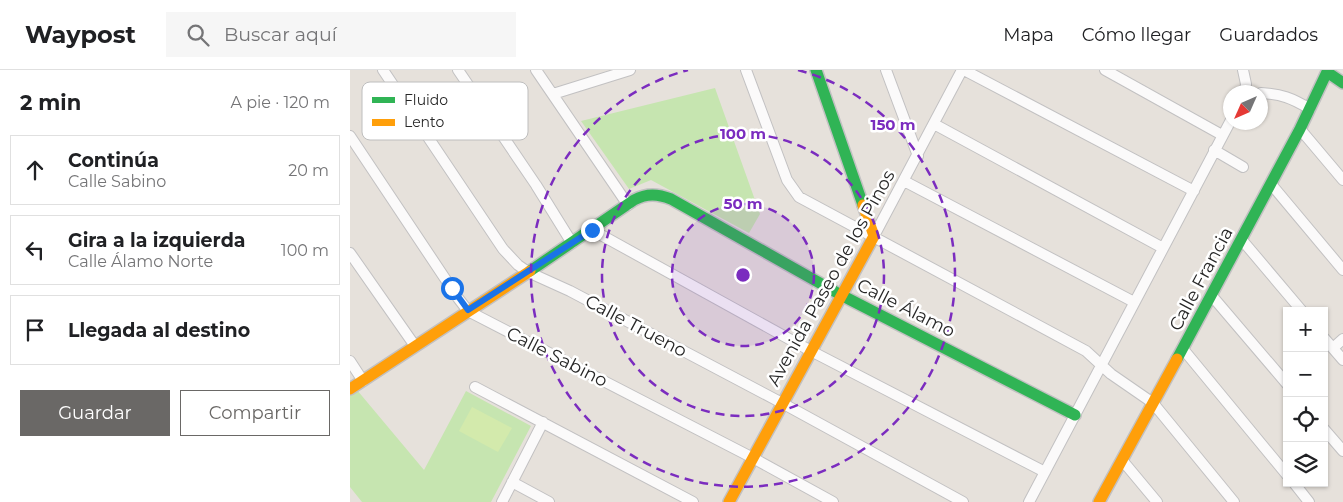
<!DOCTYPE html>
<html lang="es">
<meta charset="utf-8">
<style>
body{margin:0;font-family:Montserrat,sans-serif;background:#f6f6f6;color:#202124}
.controls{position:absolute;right:15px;bottom:15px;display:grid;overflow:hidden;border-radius:0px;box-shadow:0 1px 4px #0004}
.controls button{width:45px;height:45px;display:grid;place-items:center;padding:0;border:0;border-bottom:1px solid #e0e0e0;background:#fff;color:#202124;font:25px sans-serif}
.compass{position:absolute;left:873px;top:15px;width:45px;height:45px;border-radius:50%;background:#fff;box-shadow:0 1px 4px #0004;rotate:225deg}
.stop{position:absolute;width:15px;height:15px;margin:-11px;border:4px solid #1a73e8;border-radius:50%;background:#fff}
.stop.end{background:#1a73e8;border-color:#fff;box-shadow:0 1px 5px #0008}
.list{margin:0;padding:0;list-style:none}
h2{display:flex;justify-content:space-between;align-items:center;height:65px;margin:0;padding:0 20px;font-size:21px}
h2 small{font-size:16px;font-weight:400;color:#757577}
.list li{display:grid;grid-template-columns:32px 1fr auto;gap:15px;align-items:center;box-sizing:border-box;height:70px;margin:0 10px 10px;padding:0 10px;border:1px solid #e0e0e0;border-radius:0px}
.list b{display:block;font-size:19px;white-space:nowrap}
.list p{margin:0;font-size:16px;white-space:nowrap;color:#757577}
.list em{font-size:16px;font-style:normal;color:#757577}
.actions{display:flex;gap:10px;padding:15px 20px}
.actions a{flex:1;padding:11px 0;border:1px solid #6a6866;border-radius:0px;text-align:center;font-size:18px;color:#6a6866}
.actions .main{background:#6a6866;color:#fff}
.icon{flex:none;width:28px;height:28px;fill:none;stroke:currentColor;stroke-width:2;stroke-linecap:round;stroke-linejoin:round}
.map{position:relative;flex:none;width:993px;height:432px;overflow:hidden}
header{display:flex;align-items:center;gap:30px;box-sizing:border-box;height:70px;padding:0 25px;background:#fff;border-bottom:1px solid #e0e0e0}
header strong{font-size:24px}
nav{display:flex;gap:28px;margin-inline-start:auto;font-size:18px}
.search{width:350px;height:45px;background:#f6f6f6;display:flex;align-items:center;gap:12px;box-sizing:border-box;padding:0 18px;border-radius:0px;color:#757577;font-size:19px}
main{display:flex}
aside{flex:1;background:#fff}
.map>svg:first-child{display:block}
</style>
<header>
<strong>Waypost</strong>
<div class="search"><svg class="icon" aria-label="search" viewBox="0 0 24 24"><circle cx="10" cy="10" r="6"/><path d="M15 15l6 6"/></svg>Buscar aquí</div>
<nav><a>Mapa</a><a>Cómo llegar</a><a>Guardados</a></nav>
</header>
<main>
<aside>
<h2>2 min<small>A pie · 120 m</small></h2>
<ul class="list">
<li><svg class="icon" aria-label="ahead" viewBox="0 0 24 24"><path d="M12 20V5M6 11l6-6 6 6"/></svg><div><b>Continúa</b><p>Calle Sabino</p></div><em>20 m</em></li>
<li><svg class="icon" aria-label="left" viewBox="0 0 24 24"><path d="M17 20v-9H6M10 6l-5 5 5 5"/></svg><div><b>Gira a la izquierda</b><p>Calle Álamo Norte</p></div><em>100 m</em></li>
<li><svg class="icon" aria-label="arrive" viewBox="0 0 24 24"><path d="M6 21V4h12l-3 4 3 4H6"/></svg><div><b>Llegada al destino</b></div></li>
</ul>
<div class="actions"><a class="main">Guardar</a><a>Compartir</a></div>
</aside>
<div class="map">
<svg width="993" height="432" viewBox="0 0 993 432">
<rect width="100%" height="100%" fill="#e6e1db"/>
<path fill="#c6e5b0" d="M365,18L410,144L399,163L301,110L279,119L231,51Z
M7,320L74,400L116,321L181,356L141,432H12L0,417V325Z"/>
<path fill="#d3eaac" d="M122,337L162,358L148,382L109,361Z"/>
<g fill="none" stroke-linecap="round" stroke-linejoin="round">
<defs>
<path id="street" d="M33,0L153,179L168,195L178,202L220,221L432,333L613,432
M108,0L186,115L222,173
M186,0L278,135
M396,0L437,110L449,127L736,281L761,304L803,333L884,432
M536,0L568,86
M614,0L844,121
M755,0L872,65
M893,0L896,14L895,22
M911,23C931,24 942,28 960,39
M203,24L280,0
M584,54L813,178
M950,59L993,110
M0,66L108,228L118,241L403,388L483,432
M864,80L893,97
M554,111L784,232
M921,114L993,200
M242,160L461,281L695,402
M524,166L612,0
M892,170L952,241
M0,183L65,276
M862,226L937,314
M974,268L993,290
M983,278L993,269
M833,279L937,405
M0,291L13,311
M125,317L343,432
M974,359L993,381
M772,390L807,432
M162,412L199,432
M944,413L959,432
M152,432L193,352
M679,432L881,50"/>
<path id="fast" d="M466,0L513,135
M180,201L284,130C297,123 308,124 321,129L491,225L725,345
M827,289L950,59L977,2L993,13"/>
<path id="slow" d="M0,319L180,201
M379,432L524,166L513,135
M749,432L827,289"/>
</defs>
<use href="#street" stroke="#c2c1c2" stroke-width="12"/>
<use href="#fast" stroke="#c2c1c2" stroke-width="14"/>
<use href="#slow" stroke="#c2c1c2" stroke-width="14"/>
<use href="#street" stroke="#fbfafa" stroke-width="10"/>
<use href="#fast" stroke="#30b455" stroke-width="11"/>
<use href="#slow" stroke="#ff9f0a" stroke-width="11"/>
</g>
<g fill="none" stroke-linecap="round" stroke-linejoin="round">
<path stroke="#1a73e8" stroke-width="6" d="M102,218L118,240L242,160"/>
</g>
<circle cx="393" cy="205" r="71" fill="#7b2cbf" fill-opacity=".12"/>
<g fill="none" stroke="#7b2cbf" stroke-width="2.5" stroke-dasharray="9 6">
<circle cx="393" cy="205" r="71"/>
<circle cx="393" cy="205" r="141"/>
<path d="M448 0A212 212 0 1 1 338 0"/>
</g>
<g text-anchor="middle" stroke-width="5" stroke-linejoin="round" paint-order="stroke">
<g font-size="18" fill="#272727" stroke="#fff">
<text transform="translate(481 208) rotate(-61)" y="6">Avenida Paseo de los Pinos</text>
<text transform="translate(851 209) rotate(-62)" y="6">Calle Francia</text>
<text transform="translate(556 238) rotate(27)" y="6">Calle Álamo</text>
<text transform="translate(286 256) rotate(28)" y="6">Calle Trueno</text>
<text transform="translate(207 287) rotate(27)" y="6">Calle Sabino</text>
</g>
</g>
<rect x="12" y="12" width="166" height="58" rx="8" fill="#fff" stroke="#bebebe" stroke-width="1"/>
<rect x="22" y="27" width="23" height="6" fill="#30b455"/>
<rect x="22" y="49" width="23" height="7" fill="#ff9f0a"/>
<g font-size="14" fill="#272727">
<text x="54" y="35">Fluido</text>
<text x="54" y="57">Lento</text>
</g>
<circle cx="393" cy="205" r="8" fill="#7b2cbf" stroke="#fff" stroke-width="2.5"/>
<g font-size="15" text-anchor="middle" font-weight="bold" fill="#7b2cbf" stroke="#fff" stroke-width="5" stroke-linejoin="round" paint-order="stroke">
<text x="543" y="60">150 m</text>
<text x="393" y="69">100 m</text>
<text x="393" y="139">50 m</text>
</g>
</svg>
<div class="controls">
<button>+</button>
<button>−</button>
<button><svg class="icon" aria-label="locate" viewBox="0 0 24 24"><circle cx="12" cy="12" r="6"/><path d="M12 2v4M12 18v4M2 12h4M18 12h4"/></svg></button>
<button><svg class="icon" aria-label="layers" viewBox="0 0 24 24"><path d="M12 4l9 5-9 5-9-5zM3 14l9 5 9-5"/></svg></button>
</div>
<svg class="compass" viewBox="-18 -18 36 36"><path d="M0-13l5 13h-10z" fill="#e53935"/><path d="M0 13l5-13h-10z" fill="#757577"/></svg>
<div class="stop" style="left:102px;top:218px"></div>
<div class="stop end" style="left:242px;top:160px"></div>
</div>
</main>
